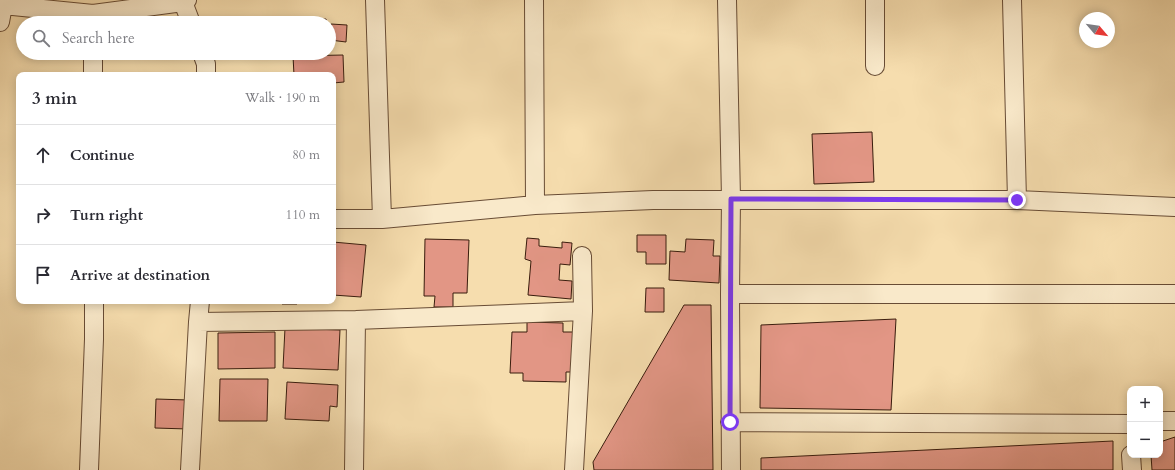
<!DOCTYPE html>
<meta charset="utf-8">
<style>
body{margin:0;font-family:Cardo,serif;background:#f7f7f7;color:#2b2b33}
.controls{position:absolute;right:12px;bottom:12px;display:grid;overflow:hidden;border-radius:8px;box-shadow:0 2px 10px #0003}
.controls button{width:36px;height:36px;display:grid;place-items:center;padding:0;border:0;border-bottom:1px solid #e1e1e2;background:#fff;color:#2b2b33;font:20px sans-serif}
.compass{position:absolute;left:1079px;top:12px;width:36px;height:36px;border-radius:50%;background:#fff;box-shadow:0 2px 10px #0003;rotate:119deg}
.stop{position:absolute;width:12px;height:12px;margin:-9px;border:3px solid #7c3aed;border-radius:50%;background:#fff}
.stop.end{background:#7c3aed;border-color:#fff;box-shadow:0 1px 4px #0008}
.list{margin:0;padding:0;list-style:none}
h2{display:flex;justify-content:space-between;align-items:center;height:52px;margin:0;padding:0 16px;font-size:17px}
h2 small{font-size:13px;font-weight:400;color:#7c7c81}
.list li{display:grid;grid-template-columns:26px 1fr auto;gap:12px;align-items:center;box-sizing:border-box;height:60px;padding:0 16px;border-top:1px solid #e1e1e2}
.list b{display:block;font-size:15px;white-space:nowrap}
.list em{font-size:13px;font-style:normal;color:#7c7c81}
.icon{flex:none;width:22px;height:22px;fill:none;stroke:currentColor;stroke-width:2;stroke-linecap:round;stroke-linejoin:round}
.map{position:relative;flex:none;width:1175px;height:470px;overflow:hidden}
.search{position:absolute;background:#fff;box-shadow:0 2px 10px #0003;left:16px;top:16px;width:320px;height:44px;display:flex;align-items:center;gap:10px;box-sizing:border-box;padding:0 14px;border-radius:22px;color:#7c7c81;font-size:15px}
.panel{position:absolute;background:#fff;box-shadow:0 2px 10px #0003;left:16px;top:72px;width:320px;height:232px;border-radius:8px}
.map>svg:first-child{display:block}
</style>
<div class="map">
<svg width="1175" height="470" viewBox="0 0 1175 470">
<rect width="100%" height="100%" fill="#f6ddae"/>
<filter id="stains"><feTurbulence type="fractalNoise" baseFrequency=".005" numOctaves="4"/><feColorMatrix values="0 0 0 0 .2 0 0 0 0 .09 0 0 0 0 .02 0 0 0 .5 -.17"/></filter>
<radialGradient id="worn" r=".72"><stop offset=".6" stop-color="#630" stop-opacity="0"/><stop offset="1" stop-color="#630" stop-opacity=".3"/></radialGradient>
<path fill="#e29685" stroke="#391c0d" d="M326,19L327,23H300V21Z
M331,24L347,25L346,42L330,40Z
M343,55L344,82L333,83V75H294L293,56Z
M872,132L874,182L814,184L812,134Z
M637,235H666V264H646V252H637Z
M527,238L539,239V246L562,248V242L572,243L570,265L560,264L559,280L572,281L571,299L528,295L531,261L525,259Z
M425,239L469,240L467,293H453V307H434L435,296H424Z
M686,239L714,240L713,256H720L719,283L669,280L670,251L685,252Z
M333,242L366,245L361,297L333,295Z
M646,288H664V312H645Z
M282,301H297V304H282Z
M684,305H711L713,470H594L593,462Z
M896,319L891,410L760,408L761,325Z
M527,322L563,323V332H574L573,372H566V382L523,381V373H510L512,332H527Z
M285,328L340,330L338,370L283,368Z
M275,332V368L218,369V333Z
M220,379H268L267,421H219Z
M287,382L338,385L337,407L330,406L329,421L285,419Z
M156,399L188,400V429L155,428Z
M1175,437V470H1152L1151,455H1160V442Z
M1113,441V470H761V458Z"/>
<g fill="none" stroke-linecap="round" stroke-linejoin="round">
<defs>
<path id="street" d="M375,0L382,219
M534,0L535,205
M727,0L731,199L730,294L731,470
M1012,0L1017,200
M183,2L191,23
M3,5L93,14L183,2L187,0
M0,22L4,0
M93,53V75
M202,53L206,64V75
M875,66V0
M333,219H382L535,205L653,200H1017L1175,207
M730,294H1175
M198,322L356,320L583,311
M1160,421H1175
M730,422L1130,424
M1131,455L1132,470
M89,470L94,339V301
M190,470L198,322L200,301
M354,470L356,320
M574,470L583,311L582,256"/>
</defs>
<use href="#street" stroke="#684c35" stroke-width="20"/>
<use href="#street" stroke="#f9e9ca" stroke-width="18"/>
</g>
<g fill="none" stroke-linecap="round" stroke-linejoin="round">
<path stroke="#7c3aed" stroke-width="5" d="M730,422L731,199L1017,200"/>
</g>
<rect width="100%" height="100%" filter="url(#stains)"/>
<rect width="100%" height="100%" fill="url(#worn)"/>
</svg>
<div class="controls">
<button>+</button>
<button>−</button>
</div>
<svg class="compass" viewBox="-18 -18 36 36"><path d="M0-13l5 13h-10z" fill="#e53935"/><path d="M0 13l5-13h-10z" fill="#7c7c81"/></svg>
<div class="stop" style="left:730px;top:422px"></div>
<div class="stop end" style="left:1017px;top:200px"></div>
<div class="search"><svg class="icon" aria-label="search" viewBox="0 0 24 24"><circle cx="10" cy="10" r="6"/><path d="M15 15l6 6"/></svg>Search here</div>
<section class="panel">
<h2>3 min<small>Walk · 190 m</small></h2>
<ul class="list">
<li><svg class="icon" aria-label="ahead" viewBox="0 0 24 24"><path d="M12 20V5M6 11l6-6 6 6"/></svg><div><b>Continue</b></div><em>80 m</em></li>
<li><svg class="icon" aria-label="right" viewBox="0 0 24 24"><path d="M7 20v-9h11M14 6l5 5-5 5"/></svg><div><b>Turn right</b></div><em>110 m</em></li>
<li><svg class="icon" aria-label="arrive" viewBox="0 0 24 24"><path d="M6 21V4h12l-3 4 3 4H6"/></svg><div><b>Arrive at destination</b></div></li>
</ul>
</section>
</div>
